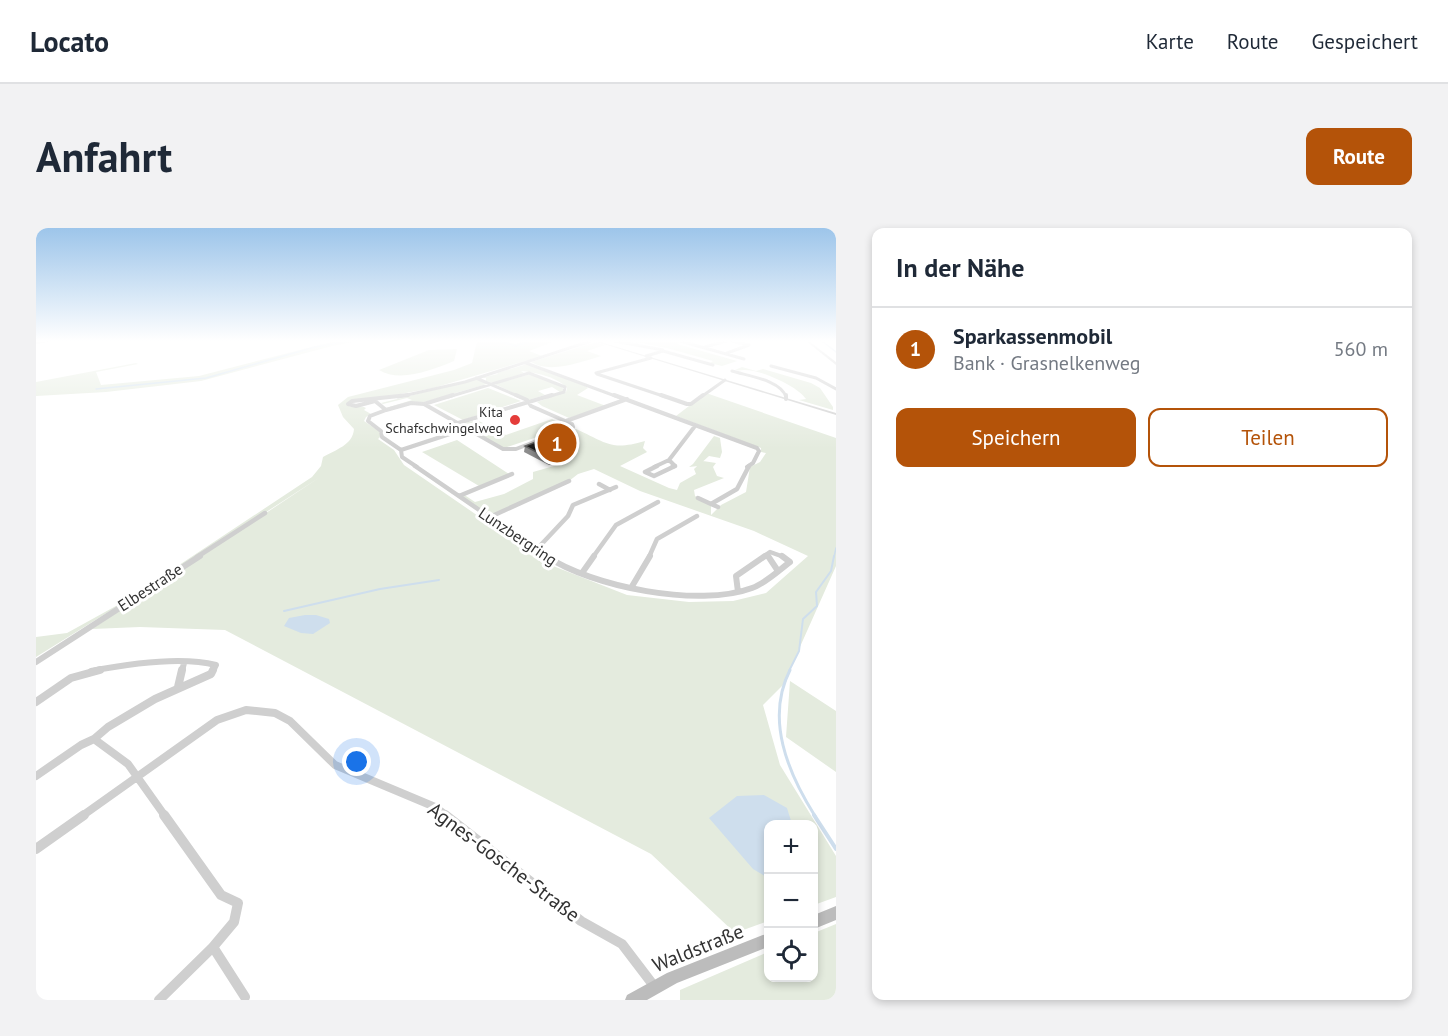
<!DOCTYPE html>
<html lang="de">
<meta charset="utf-8">
<style>
body{margin:0;font-family:"PT Sans",sans-serif;background:#f2f2f3;color:#1f2937}
.controls{position:absolute;right:18px;bottom:18px;display:grid;overflow:hidden;border-radius:12px;box-shadow:0 3px 9px #0003}
.controls button{width:54px;height:54px;display:grid;place-items:center;padding:0;border:0;border-bottom:2px solid #e0e1e3;background:#fff;color:#1f2937;font:30px sans-serif}
.you{position:absolute;left:321px;top:534px;width:21px;height:21px;margin:-15px;border:4px solid #fff;border-radius:50%;background:#1a73e8;box-shadow:0 0 0 9px #1a73e833}
.badge{display:grid;place-items:center;width:39px;height:39px;border-radius:50%;background:#b45309;color:#fff;font-size:20px;font-weight:700}
.pin{position:absolute;translate:-50% -50%;border:3px solid #fff;box-shadow:0 2px 6px #0006}
.list{margin:0;padding:0;list-style:none}
h2{display:flex;justify-content:space-between;align-items:center;height:78px;margin:0;padding:0 24px;font-size:26px}
h2 small{font-size:20px;font-weight:400;color:#747a83}
.list li{display:grid;grid-template-columns:39px 1fr auto;gap:18px;align-items:center;box-sizing:border-box;height:84px;padding:0 24px;border-top:2px solid #e0e1e3}
.list b{display:block;font-size:22px;white-space:nowrap}
.list p{margin:0;font-size:20px;white-space:nowrap;color:#747a83}
.list em{font-size:20px;font-style:normal;color:#747a83}
.actions{display:flex;gap:12px;padding:18px 24px}
.actions a{flex:1;padding:14px 0;border:2px solid #b45309;border-radius:12px;text-align:center;font-size:21px;color:#b45309}
.actions .main{background:#b45309;color:#fff}
.icon{flex:none;width:33px;height:33px;fill:none;stroke:currentColor;stroke-width:2;stroke-linecap:round;stroke-linejoin:round}
.map{position:relative;flex:none;width:800px;height:772px;overflow:hidden;border-radius:12px}
header{display:flex;align-items:center;gap:36px;box-sizing:border-box;height:84px;padding:0 30px;background:#fff;border-bottom:2px solid #e0e1e3}
header strong{font-size:28px}
nav{display:flex;gap:33px;margin-inline-start:auto;font-size:21px}
.intro{display:flex;align-items:center;justify-content:space-between;box-sizing:border-box;height:144px;padding:0 36px}
h1{margin:0;font-size:42px}
.button{padding:15px 27px;border-radius:12px;background:#b45309;color:#fff;font-size:21px;font-weight:700}
main{display:flex;gap:36px;padding:0 36px}
aside{flex:1;background:#fff;border-radius:12px;box-shadow:0 3px 9px #0003}
.map>svg:first-child{display:block}
</style>
<header>
<strong>Locato</strong>
<nav><a>Karte</a><a>Route</a><a>Gespeichert</a></nav>
</header>
<div class="intro"><h1>Anfahrt</h1><a class="button">Route</a></div>
<main>
<div class="map">
<svg width="800" height="772" viewBox="0 0 800 772">
<rect width="100%" height="100%" fill="#fff"/>
<path fill="#e4ebde" d="M299,113H324L296,118L165,153L70,164L0,168V154L100,135L102,136L60,144L65,157L163,148Z
M441,113H468L479,116L490,113H519L493,123L506,128L397,160L310,176C316,182 323,176 330,180L328,182L335,186L330,189L328,193L343,203L345,208L342,211L358,222L368,237L512,336L591,367L653,374L697,373L730,365L772,328L718,303L604,263L558,241L542,246L533,253L454,289L423,268L427,266L439,274L468,266L497,251V244L525,236L524,234L532,230L517,220L530,214L521,207L540,201C571,215 575,223 609,213L607,220L611,224L584,238L633,260L641,262L644,255L660,246L658,241L667,233L680,235L677,239L681,248L688,250L658,262L659,268L675,276V287L685,277L710,264L714,239L724,234L730,225L725,224V220L640,188L670,165L800,210V338L751,448V453L727,477L744,537L800,628V669L778,677V596H732V693L699,705L615,626L189,402L104,399L56,401L284,249L118,357L116,355L276,249L285,238L287,229C299,222 317,217 318,201L307,189L302,177L312,169L418,142L436,135Z
M595,113H638L643,114L641,116L701,133L686,138L674,135L677,133L631,120Z
M560,114L569,117L551,123L565,128C545,134 514,146 495,134Z
M421,121L418,133C396,142 364,155 343,142L393,122Z
M491,136L549,158L552,160L541,167L570,178L533,190L506,178L501,174L530,164L531,160C520,148 497,144 485,143L488,145L458,155L450,153V150H444L462,146L461,145Z
M706,139L720,143L727,141L775,155L784,160L797,179V182L763,172L770,171C763,159 724,141 708,142C705,142 702,143 699,142Z
M495,146L525,158L528,162L524,164L516,159L502,163L509,167L492,172L459,156Z
M442,151L451,156L388,174L353,180H350L376,172L371,170L347,176L345,175Z
M452,160L485,173L427,192L398,177Z
M516,191L531,199L468,220L424,196L441,192L470,207Z
M678,208L684,210L686,224L684,230L673,228L662,238L653,239L657,236Z
M421,212L473,246L443,258L386,224Z
M98,368L0,429V409L31,405Z
M754,453L800,483V544L750,509Z
M800,696V772H644V762L732,724V750H778V705Z"/>
<path fill="#cedeed" d="M269,387H280L293,391L294,395L277,406L265,405L248,398L253,390Z
M728,567L751,580L756,596H732V650L717,641L673,590L701,568Z"/>
<g fill="none" stroke-linecap="round" stroke-linejoin="round">
<path stroke="#cedeed" stroke-width="1.5" d="M464,113L480,118L494,113
M786,113L800,124
M60,161L170,150L279,119L312,113
M798,329L800,320"/>
<path stroke="#cedeed" stroke-width="2" d="M248,383L344,361L403,352
M753,443L763,423L767,391L781,378L780,364L795,343L798,328"/>
<path stroke="#cedeed" stroke-width="3" d="M754,442C729,491 752,545 779,588"/>
<path stroke="#cedeed" stroke-width="4" d="M778,587L800,621"/>
<path stroke="#cfcfcf" stroke-width="3" d="M578,113L627,122
M644,113L708,131
M669,119L690,113
M691,125L713,117L696,113
M610,128L627,123L677,137
M490,135L582,169
M735,138L780,150L800,161
M696,143C712,148 745,152 750,169
M560,145L615,130
M561,146L630,169
M440,150L484,169
M362,169L429,154L555,113
M412,169L493,145L529,159L528,164L511,169
M665,169L689,152"/>
<path stroke="#cfcfcf" stroke-width="4" d="M578,167L721,220L723,223L717,235L711,239
M625,167L651,176H655L667,167
M750,167V171
M339,173L350,182L334,188L332,193L345,203L346,209L365,222L366,229L381,239
M339,173L320,178L312,176L316,173L372,167
M388,176L467,221H480L537,199L536,196L495,178L491,172L480,167
M350,182L375,175L388,176L417,167
M530,193L591,171
M422,195L516,167
M365,222L429,201
M633,232L639,238L636,239
M633,232L659,198
M618,239L633,232"/>
<path stroke="#cfcfcf" stroke-width="4.5" d="M379,238L512,329
M621,238L609,244L618,248L639,238
M563,256L574,262
M423,268L476,246
M662,270L675,276
M682,279L675,276L701,261L713,238
M454,289L533,253
M501,321L532,288L537,277L580,259
M731,326L733,329
M161,329L229,285
M557,329L580,297L622,274
M613,329L621,311L661,288
M727,329L734,324L748,329"/>
<path stroke="#cfcfcf" stroke-width="6" d="M510,328C556,359 663,380 716,360C730,355 742,343 754,334L746,328
M732,328L742,343
M546,345L558,328
M595,360L614,328
M702,364L700,348L729,328
M0,434L164,328
M55,443C91,436 145,428 180,437L177,443
M146,443L148,435"/>
<path stroke="#cfcfcf" stroke-width="8" d="M142,459L146,442
M0,474L35,450L64,442
M58,511L92,536L129,588
M0,548L45,517L58,511L72,499L119,471L175,446L177,442
M46,588L181,492L210,482L239,485L254,493L299,537L399,579L411,588"/>
<path stroke="#cfcfcf" stroke-width="10" d="M409,587L545,693L586,716L618,758
M0,621L48,587
M177,719L209,769
M123,772L177,719L198,694L202,675L185,667L128,587"/>
<path fill="#cfcfcf" fill-rule="evenodd" d="M11,113H18L0,116V114Z
M558,113H561L800,185V187Z
M770,113H773L800,134V137Z"/>
<path fill="#bcbcbc" fill-rule="evenodd" d="M800,678V692L778,701V687Z
M732,705V719L641,755L611,772H589L591,767L631,745Z"/>
</g>
<path fill="#8c8c8c" d="M489,218L533,231L513,237L488,224Z"/>
<path fill="#5e5e5e" d="M534,224L533,231L513,237L514,231Z"/>
<path fill="#191919" stroke="#5e5e5e" stroke-width="1.5" d="M507,211L534,224L514,231L489,218Z"/>
<linearGradient id="sky" x2="0" y2="1"><stop stop-color="#9dc5ea"/><stop offset="0.51" stop-color="#fff"/><stop offset="1" stop-color="#fff" stop-opacity="0"/></linearGradient>
<rect width="800" height="221" fill="url(#sky)"/>
<circle fill="#e43c3a" stroke="#fff" stroke-width="2" cx="479" cy="192" r="6"/>
<g text-anchor="middle" stroke-width="6" stroke-linejoin="round" paint-order="stroke">
<g font-size="14" fill="#323232" stroke="#fff" text-anchor="end">
<text x="467" y="189">Kita<tspan x="467" dy="16">Schafschwingelweg</tspan></text>
</g>
<g font-size="16" fill="#323232" stroke="#fff">
<text transform="translate(482 308) rotate(34)" y="6">Lunzbergring</text>
<text transform="translate(114 359) rotate(-33)" y="6">Elbestraße</text>
</g>
<g font-size="20" fill="#323232" stroke="#fff">
<text transform="translate(468 634) rotate(37)" y="7">Agnes-Gosche-Straße</text>
<text transform="translate(662 720) rotate(-22)" y="7">Waldstraße</text>
</g>
</g>
</svg>
<div class="controls">
<button>+</button>
<button>−</button>
<button><svg class="icon" aria-label="locate" viewBox="0 0 24 24"><circle cx="12" cy="12" r="6"/><path d="M12 2v4M12 18v4M2 12h4M18 12h4"/></svg></button>
</div>
<div class="you"></div>
<div class="pin badge" style="left:521px;top:215px">1</div>
</div>
<aside>
<h2>In der Nähe<small></small></h2>
<ul class="list">
<li><span class="badge">1</span><div><b>Sparkassenmobil</b><p>Bank · Grasnelkenweg</p></div><em>560 m</em></li>
</ul>
<div class="actions"><a class="main">Speichern</a><a>Teilen</a></div>
</aside>
</main>
